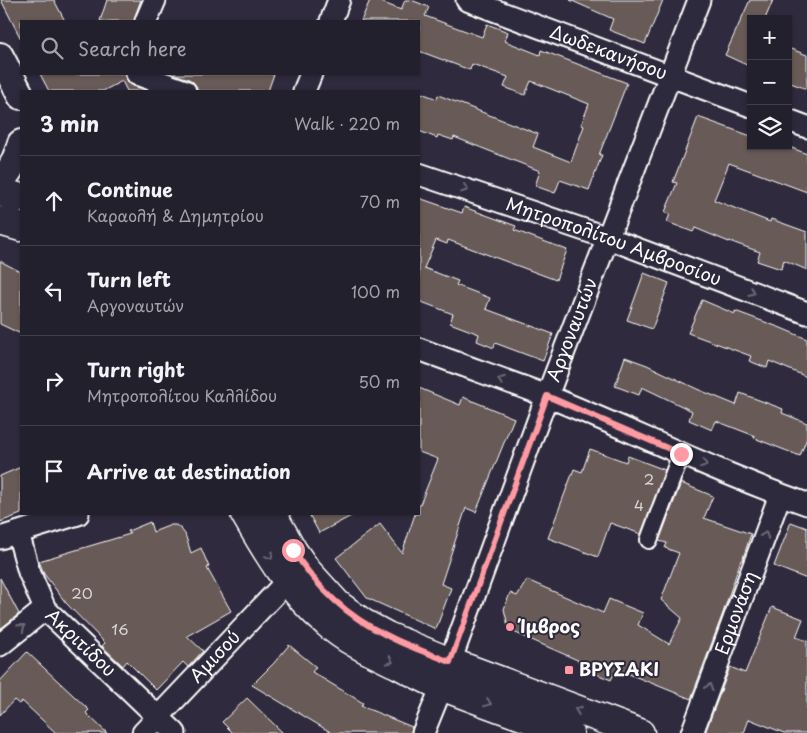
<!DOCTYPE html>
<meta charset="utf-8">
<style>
body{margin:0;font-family:"Playpen Sans",sans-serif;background:#2b2836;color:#f1f3f6}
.controls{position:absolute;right:15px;top:15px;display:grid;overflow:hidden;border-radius:0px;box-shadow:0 1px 4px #0004}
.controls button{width:45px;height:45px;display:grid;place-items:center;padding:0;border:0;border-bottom:1px solid #403e4a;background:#23202e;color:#f1f3f6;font:25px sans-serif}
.stop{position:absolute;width:15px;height:15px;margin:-11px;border:4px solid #ff9aa2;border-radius:50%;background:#fff}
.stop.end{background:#ff9aa2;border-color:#fff;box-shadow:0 1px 5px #0008}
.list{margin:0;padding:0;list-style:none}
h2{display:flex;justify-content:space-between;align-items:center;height:65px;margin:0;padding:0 20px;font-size:21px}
h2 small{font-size:16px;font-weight:400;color:#a3a3aa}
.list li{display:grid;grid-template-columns:32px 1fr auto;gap:15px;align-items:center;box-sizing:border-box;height:90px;padding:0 20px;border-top:1px solid #403e4a}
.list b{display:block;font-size:19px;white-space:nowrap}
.list p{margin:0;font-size:16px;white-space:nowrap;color:#a3a3aa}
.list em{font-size:16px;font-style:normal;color:#a3a3aa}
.icon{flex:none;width:28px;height:28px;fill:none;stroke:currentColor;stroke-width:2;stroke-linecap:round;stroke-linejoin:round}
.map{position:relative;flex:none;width:807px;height:733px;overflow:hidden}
.search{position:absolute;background:#23202e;box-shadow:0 1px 4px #0004;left:20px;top:20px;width:400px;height:55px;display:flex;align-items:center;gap:12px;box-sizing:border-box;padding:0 18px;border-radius:0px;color:#a3a3aa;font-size:19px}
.panel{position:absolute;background:#23202e;box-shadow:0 1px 4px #0004;left:20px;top:90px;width:400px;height:425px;border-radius:0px}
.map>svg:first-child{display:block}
</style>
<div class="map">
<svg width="807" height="733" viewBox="0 0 807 733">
<rect width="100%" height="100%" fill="#2f2a3d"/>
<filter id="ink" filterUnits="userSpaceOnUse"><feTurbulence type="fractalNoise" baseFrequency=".02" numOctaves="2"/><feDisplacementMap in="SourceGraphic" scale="10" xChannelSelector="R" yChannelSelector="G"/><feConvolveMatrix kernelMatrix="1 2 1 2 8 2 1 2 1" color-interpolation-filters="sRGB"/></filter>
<g filter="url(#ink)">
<path fill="#685a57" stroke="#fff" d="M1,0H54L65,21H21V39Z
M107,0H141L135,16L134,21H100Z
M370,0H376L401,10L405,0H411L429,7L425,16L482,37L487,24L508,32L505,41L540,55L541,50L627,83L599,155H602L589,190L560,180L555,193L535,186L540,171L454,137L453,140L438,135L437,138L419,131V92L437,99L438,95L538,134L533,147L571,162L584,126L581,125L589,104L531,81L525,95L504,87L508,77L472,64L470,70L419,51V21H361Z
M570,0H663L645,44L609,30L613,19Z
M750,0H773L765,19H751V67L725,55Z
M788,48L807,55V89L788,82Z
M40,74H125V77L128,82L133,86L148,91H127L122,81L103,91H49Z
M174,74H274L268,91H197V88L194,83L189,79Z
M698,117L751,136V146H787L807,154V192L729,163L714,200L770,222L771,219L807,232V270L784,260L781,269L757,261L760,252L729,241V242L695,228L693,232L667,222L670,214L665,212L677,183L673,182Z
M419,198L462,213L464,207L516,226L514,230L567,250L556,280L448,240L447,244L436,240L424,268L458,281L456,285L490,298L486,309L553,334L543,361L495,343L494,348L477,341L479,334L450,323L453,314L419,301Z
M0,261L21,272V334L0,324Z
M644,273L669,283L652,329L627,320Z
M702,300L735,314V311L781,328L807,339V377L769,361L767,368L749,361L751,356L688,333Z
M625,357L647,365L697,389L736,405L740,393L783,409L782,413L807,423V438L800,456L754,438L755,436L716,421L712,430L689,420L692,411L642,387L639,395L615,386Z
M419,388L460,405L463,397L514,418L476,512L466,508L441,584L451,588L436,629L367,598L336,558L380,524L402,553L415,514H419V507L438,459L419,452Z
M590,449L626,462L628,456L665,470L641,534L610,523L598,557L548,538L574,469L582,472Z
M21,467V514L0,522V476Z
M681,483L713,496L704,518L751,534L742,561L741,560L723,613L691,699L619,670L616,676L614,674L611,680L580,667L582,662L509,630L504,609L510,593L517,596L527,580L603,613L609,599L643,613L638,625L669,644L682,618L661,600L679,553L665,548L667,543L659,541Z
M309,514H355L319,533Z
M150,522L153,532L171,525H176L181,529L185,534L191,553L201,548L209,567L207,568L231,611L187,636L203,651L188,667L183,662L156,690L127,661L123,666L102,646L105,643L66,603L44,574L39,561L130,534L128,531Z
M791,522L807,528V579L774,566Z
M0,578L19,614L0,629Z
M772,607L803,619L796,637L807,641V733H784L749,719L744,733H705L730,667L745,673Z
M289,645L316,667L312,672L363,703L361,706L412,727L411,733H332L252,685L274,663Z
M27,652L89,710L86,713L107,733H56L22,701L19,704L14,700L0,715V681Z
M247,698L283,733H233L222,722Z"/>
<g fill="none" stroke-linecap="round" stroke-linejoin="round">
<defs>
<path id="pedestrian" d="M649,540L681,454"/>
<g id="minor">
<path id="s1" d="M467,0L751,106"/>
<path d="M146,21L155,0"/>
<path d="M331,21L339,0"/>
<path d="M137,74L185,91"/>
<path d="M304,91L311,74"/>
<path d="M788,120L807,127"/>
<path id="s2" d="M419,174L608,238L807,313"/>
<path d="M419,349C461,365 505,380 547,396C634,431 718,473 807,504"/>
<path id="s3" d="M18,533L29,572L45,609L175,733"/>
<path d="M0,538L78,514"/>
<path d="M0,645L45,609"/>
<path id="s4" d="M450,662L547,396L699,0"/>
<path id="s5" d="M143,733L287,581"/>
<path d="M423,733L442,686"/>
<path id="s6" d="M692,733L780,495"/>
</g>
<path id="tertiary" d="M0,56L21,96
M0,182C11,172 17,157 21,143"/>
<path id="secondary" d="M0,192L21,198
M0,221L21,227
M245,514C268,554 291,593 327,623C348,642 374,653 399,665C414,673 429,681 444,687C485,703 528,718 569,733
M272,514L293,551L307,571L337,604L363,623L387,636L450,662L640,733"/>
</defs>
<use href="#pedestrian" stroke="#fff" stroke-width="20"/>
<use href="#minor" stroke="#fff" stroke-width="25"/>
<use href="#tertiary" stroke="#fff" stroke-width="30"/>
<use href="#secondary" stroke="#fff" stroke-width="31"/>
<use href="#pedestrian" stroke="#2f2a3d" stroke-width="16"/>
<use href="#minor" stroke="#2f2a3d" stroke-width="21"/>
<use href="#tertiary" stroke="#2f2a3d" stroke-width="26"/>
<use href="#secondary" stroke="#2f2a3d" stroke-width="28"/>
</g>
<defs><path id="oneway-chevron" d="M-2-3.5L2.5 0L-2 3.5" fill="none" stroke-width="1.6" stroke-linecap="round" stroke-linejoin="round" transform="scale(1.25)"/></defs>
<g stroke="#6d6a77">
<use href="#oneway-chevron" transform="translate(465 189) rotate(19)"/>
<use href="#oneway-chevron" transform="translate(752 292) rotate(21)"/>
<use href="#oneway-chevron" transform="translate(501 380) rotate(-160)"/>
<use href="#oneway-chevron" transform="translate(704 464) rotate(22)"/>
<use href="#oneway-chevron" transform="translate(765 535) rotate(-70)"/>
<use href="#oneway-chevron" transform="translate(270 556) rotate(59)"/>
<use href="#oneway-chevron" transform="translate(22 627) rotate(-39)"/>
<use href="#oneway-chevron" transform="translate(390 661) rotate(26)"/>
<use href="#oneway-chevron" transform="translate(709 687) rotate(-70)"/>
<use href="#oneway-chevron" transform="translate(488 703) rotate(20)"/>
<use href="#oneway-chevron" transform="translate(578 710) rotate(-159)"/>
</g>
</g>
<g fill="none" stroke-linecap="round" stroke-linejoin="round" filter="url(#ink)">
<path stroke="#ff9aa2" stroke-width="6" d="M293,550C317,588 346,616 386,635C406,646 429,653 450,662L547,396L681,454"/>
</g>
<g fill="#ff9aa2" stroke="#2f2a3d" stroke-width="2">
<circle cx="510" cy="627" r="5"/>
<rect x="564" y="665" width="10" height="10" rx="2.5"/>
</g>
<g text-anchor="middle" stroke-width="4" stroke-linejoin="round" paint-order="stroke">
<g font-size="15" fill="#d9d6d5">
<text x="649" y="485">2</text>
<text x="639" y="511">4</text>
<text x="82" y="599">20</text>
<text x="120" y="635">16</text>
</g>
<g font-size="18" fill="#fff" stroke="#2f2a3d">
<text dy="6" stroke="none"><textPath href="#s1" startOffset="151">Δωδεκανήσου</textPath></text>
<text dy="6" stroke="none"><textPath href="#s2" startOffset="206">Μητροπολίτου Αμβροσίου</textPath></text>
<text dy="6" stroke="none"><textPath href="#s4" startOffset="354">Αργοναυτών</textPath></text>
<text dy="6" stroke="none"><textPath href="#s6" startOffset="128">Ερμονάση</textPath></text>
<text dy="6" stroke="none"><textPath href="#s3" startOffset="130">Ακριτίδου</textPath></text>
<text dy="6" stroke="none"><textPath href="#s5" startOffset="105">Αμισού</textPath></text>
</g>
<g font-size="18" font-weight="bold" fill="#fff" stroke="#2f2a3d" text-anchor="start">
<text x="520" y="633">Ίμβρος</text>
<text x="579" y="676">ΒΡΥΣΑΚΙ</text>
</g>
</g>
</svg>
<div class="controls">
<button>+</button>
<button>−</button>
<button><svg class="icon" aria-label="layers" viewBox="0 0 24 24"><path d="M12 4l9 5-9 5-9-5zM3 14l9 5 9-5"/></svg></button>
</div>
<div class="stop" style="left:293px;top:550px"></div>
<div class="stop end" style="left:681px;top:454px"></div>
<div class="search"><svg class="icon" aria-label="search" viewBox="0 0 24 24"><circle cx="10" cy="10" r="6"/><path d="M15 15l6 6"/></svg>Search here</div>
<section class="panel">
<h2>3 min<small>Walk · 220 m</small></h2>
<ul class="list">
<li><svg class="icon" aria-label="ahead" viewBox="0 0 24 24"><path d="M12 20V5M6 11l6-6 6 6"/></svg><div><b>Continue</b><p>Καραολή &amp; Δημητρίου</p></div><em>70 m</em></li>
<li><svg class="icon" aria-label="left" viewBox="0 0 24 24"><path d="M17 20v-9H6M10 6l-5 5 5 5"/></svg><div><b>Turn left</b><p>Αργοναυτών</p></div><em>100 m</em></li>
<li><svg class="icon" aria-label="right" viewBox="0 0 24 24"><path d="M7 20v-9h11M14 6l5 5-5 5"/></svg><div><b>Turn right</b><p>Μητροπολίτου Καλλίδου</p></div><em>50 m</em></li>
<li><svg class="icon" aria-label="arrive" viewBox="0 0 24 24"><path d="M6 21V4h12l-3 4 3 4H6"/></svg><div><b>Arrive at destination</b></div></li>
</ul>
</section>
</div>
